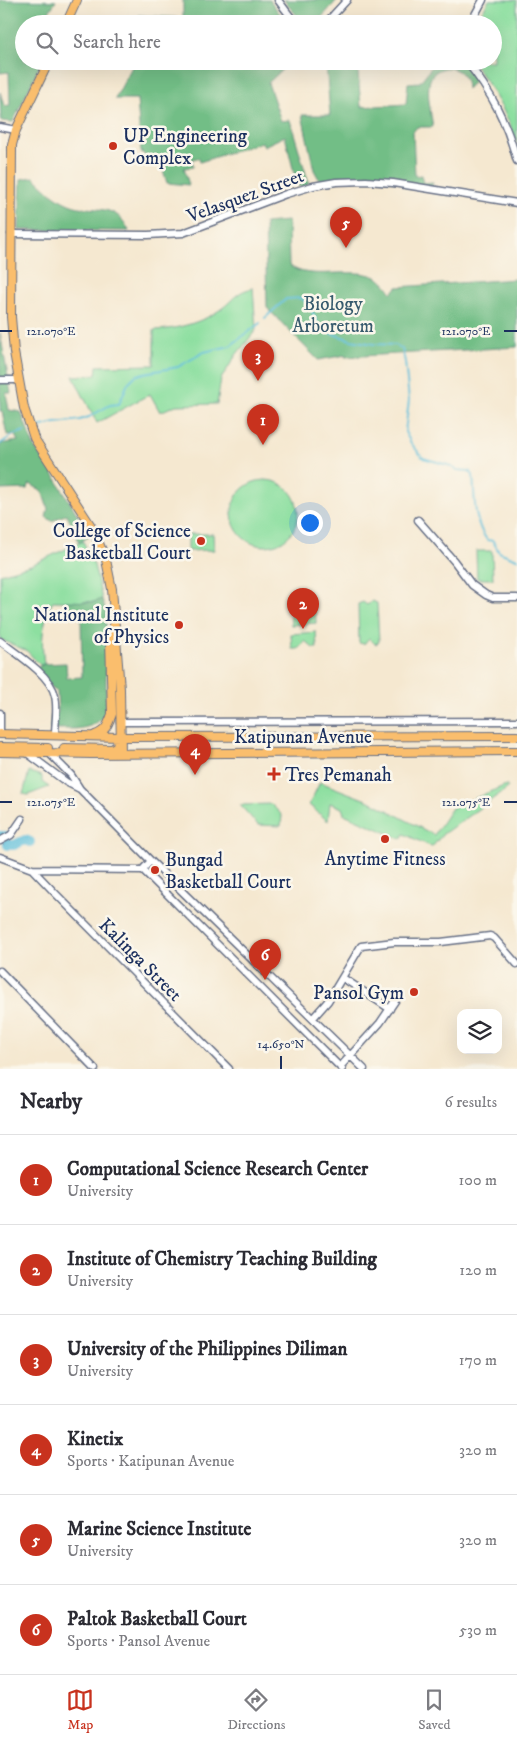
<!DOCTYPE html>
<meta charset="utf-8">
<style>
body{margin:0;font-family:"IM FELL DW Pica",serif;background:#f2f2f3;color:#2b2b33}
.controls{position:absolute;right:15px;bottom:15px;display:grid;overflow:hidden;border-radius:10px;box-shadow:0 5px 20px #0002}
.controls button{width:45px;height:45px;display:grid;place-items:center;padding:0;border:0;border-bottom:1px solid #e1e1e2;background:#fff;color:#2b2b33;font:25px sans-serif}
.you{position:absolute;left:309px;top:522px;width:18px;height:18px;margin:-12px;border:4px solid #fff;border-radius:50%;background:#1a73e8;box-shadow:0 0 0 8px #1a73e833}
.badge{display:grid;place-items:center;width:32px;height:32px;border-radius:50%;background:#c8321e;color:#fff;font-size:16px;font-weight:700}
.pin{position:absolute;translate:-50% -41px;filter:drop-shadow(0 1px 2px #0008)}
.pin::after{content:'';position:absolute;top:26px;width:18px;height:15px;background:inherit;clip-path:polygon(0 0,100% 0,50% 100%)}
.list{margin:0;padding:0;list-style:none}
h2{display:flex;justify-content:space-between;align-items:center;height:65px;margin:0;padding:0 20px;font-size:21px}
h2 small{font-size:16px;font-weight:400;color:#7c7c81}
.list li{display:grid;grid-template-columns:32px 1fr auto;gap:15px;align-items:center;box-sizing:border-box;height:90px;padding:0 20px;border-top:1px solid #e1e1e2}
.list b{display:block;font-size:19px;white-space:nowrap}
.list p{margin:0;font-size:16px;white-space:nowrap;color:#7c7c81}
.list em{font-size:16px;font-style:normal;color:#7c7c81}
.icon{flex:none;width:28px;height:28px;fill:none;stroke:currentColor;stroke-width:2;stroke-linecap:round;stroke-linejoin:round}
.map{position:relative;flex:none;width:517px;height:1069px;overflow:hidden}
.search{position:absolute;background:#fff;box-shadow:0 5px 20px #0002;left:15px;right:15px;top:15px;height:55px;display:flex;align-items:center;gap:12px;box-sizing:border-box;padding:0 18px;border-radius:28px;color:#7c7c81;font-size:19px}
.sheet{height:605px;background:#fff}
nav{display:flex;justify-content:space-around;align-items:center;box-sizing:border-box;height:70px;border-top:1px solid #e1e1e2;background:#fff;font-size:14px;color:#7c7c81}
nav a{display:grid;justify-items:center;gap:2px}
nav .on{color:#c8321e}
.map>svg:first-child{display:block}
</style>
<div class="map">
<svg width="517" height="1069" viewBox="0 0 517 1069">
<rect width="100%" height="100%" fill="#fbf7ec"/>
<filter id="ink" filterUnits="userSpaceOnUse"><feTurbulence type="fractalNoise" baseFrequency=".02" numOctaves="2"/><feDisplacementMap in="SourceGraphic" scale="10" xChannelSelector="R" yChannelSelector="G"/><feConvolveMatrix kernelMatrix="1 2 1 2 8 2 1 2 1" color-interpolation-filters="sRGB"/></filter>
<filter id="wash" filterUnits="userSpaceOnUse"><feTurbulence type="fractalNoise" baseFrequency=".0096" numOctaves="4" result="noise"/><feDisplacementMap in="SourceGraphic" scale="20" xChannelSelector="R" yChannelSelector="G"/><feGaussianBlur stdDeviation="1.12" result="paint"/><feColorMatrix in="noise" values="0 0 0 0 0 0 0 0 0 0 0 0 0 0 0 0 0 1.4 0 .05"/><feComposite in="paint" operator="in"/></filter>
<g filter="url(#wash)">
<rect width="100%" height="100%" fill="#f5e8d0"/>
<path fill="#8ddfa0" stroke="#54877f" d="M489,0H517V144C508,113 490,87 472,61H493V24H475Z
M253,288L256,330L236,355L221,379L217,404L176,405L160,412L150,394L97,423L73,376L96,375L97,366L154,365V330C175,330 204,322 221,309C235,299 235,292 253,288Z
M232 513a33 33 0 1 1 66 0a33 33 0 1 1-66 0Z
M188,534H213L214,550L188,551Z
M83,541L94,565L102,599L94,602L53,601C42,624 41,639 44,664L40,665L27,651L0,639V574L31,565Z
M476,551H492L493,579H477Z
M372,601L377,603L379,642L375,644L369,638L364,644L359,643L358,604L363,602L367,605Z
M310,608H315L316,623L291,625L290,610L295,609L303,616Z
M316,632L317,648H313L305,641L298,649H292L291,634Z
M29,772L42,776V782L49,787L28,795L23,794Z
M320,782L374,803L434,835L452,808L506,785L508,788L443,834L432,847L404,834L401,839L344,814L342,808L330,803L328,821L309,805Z
M271,804L282,815L281,826L258,825L240,805Z"/>
<path fill="#72be86" stroke="#467672" d="M0,0L56,1L41,24H24V61H42L13,122L1,121L0,92L4,106L10,105L9,72L0,73Z
M183,0H270L287,24H142L134,20L139,15L183,18Z
M284,0H337C311,30 310,33 284,0Z
M135,61L147,63L148,61H285L286,66L268,83L281,121L290,120L309,184L301,187L297,185L285,136L264,146L262,142L200,162L199,158L192,159L193,167L184,168L189,185L167,183L163,170L141,152L137,99H115Z
M296,61H357L361,107L406,104L408,83L420,82L436,61H461L476,79L467,89C467,64 436,62 430,80C426,93 431,113 433,127H417L413,132L415,176L421,175L423,183L433,182L432,187C395,179 358,176 320,181L314,170L302,115H330L326,63L297,64Z
M34,177C44,187 55,198 69,204C93,214 115,200 129,231L19,230L21,179Z
M288,221L289,265C307,282 353,266 376,277C383,280 388,287 392,293L397,287L517,279V347L345,357L346,355L318,360L267,308L265,223Z
M0,333L11,393H6L9,410L21,412L34,447L49,467L90,536L79,543L67,514L52,521L46,517L48,509L42,491L30,484L27,489L0,490V444L18,441L14,434L7,435L2,411H0Z
M102,599L106,611V715C87,733 75,728 50,729L51,716L58,713L57,691L47,684L36,668L44,664L66,663L67,678L82,677L81,617L58,616L63,611L66,601L94,602Z"/>
<g fill="none" stroke-linecap="round" stroke-linejoin="round">
<path stroke="#5cbeda" stroke-width="2" d="M265,318L286,299L302,298L310,307L318,324L324,331L351,340L374,344L396,345L402,349L405,362L409,400L405,432L411,443L423,458L448,465L457,470L469,471L473,475C475,498 473,521 487,540L493,541L499,552L517,559
M33,428L56,423L80,420L89,417L110,405L119,404L128,383L135,376L144,373L178,367L204,352L230,346L260,323
M0,444L13,435L25,431"/>
<path stroke="#5cbeda" stroke-width="10" d="M0,836H5L8,845H14L25,840L30,842"/>
</g>
</g>
<g filter="url(#ink)">
<g fill="none" stroke-linecap="round" stroke-linejoin="round">
<defs>
<path id="minor" d="M278,0L296,24
M325,24L347,0
M470,24L483,0
M466,61C492,93 506,121 517,161
M0,127L16,130
M11,234L148,235L183,233L286,194L313,186L336,182L366,181L393,183L517,203
M0,380H18
M418,520L454,561L472,585L486,595L493,598H517
M0,641C17,654 51,675 55,696C58,708 55,723 55,735
M0,713V730
M120,722L517,721
M27,753L66,782L80,789L151,861L364,1069
M49,753L71,775L80,789
M0,841L11,835L22,819
M0,857L32,869L144,870
M151,861L144,868L145,872L342,1069
M32,869L55,893L229,1069
M0,971L95,1069
M343,978L390,1009
M313,1018L328,1001L361,946L394,942H441L490,936L494,938L517,964
M340,1067L380,1023L399,995"/>
<path id="major" d="M66,24L77,0
M49,61L16,130L12,145L11,317L14,352L24,408L34,438L93,529L106,560L112,589L120,689L121,754
M0,734L120,737L517,736
M95,735C106,731 108,725 112,714L110,638L113,627
M0,747L48,748
M64,748L112,749L118,745L117,739
M0,752L91,754L517,751"/>
</defs>
<use href="#minor" stroke="#677086" stroke-width="9"/>
<use href="#major" stroke="#677086" stroke-width="10"/>
<use href="#minor" stroke="#fff" stroke-width="6"/>
<use href="#major" stroke="#fabe6d" stroke-width="8"/>
</g>
</g>
<path fill="none" stroke="#1b2f5e" stroke-width="2" d="M0,331H12M504,331H517M0,802H12M504,802H517M281,1056V1069"/>
<g fill="#c8321e" stroke="#fbf7ec" stroke-width="2">
<circle cx="113" cy="146" r="5"/>
<circle cx="201" cy="541" r="5"/>
<circle cx="179" cy="625" r="5"/>
<path d="M271.5 766.5h5v5h5v5h-5v5h-5v-5h-5v-5h5z"/>
<circle cx="385" cy="839" r="5"/>
<circle cx="155" cy="870" r="5"/>
<circle cx="414" cy="992" r="5"/>
</g>
<g text-anchor="middle" stroke-width="5" stroke-linejoin="round" paint-order="stroke">
<g font-size="19" fill="#1b2f5e" stroke="#fbf7ec" text-anchor="start">
<text x="123" y="142">UP Engineering<tspan x="123" dy="22">Complex</tspan></text>
<text x="191" y="537" text-anchor="end">College of Science<tspan x="191" dy="22">Basketball Court</tspan></text>
<text x="169" y="621" text-anchor="end">National Institute<tspan x="169" dy="22">of Physics</tspan></text>
<text x="285" y="781">Tres Pemanah</text>
<text x="385" y="865" text-anchor="middle">Anytime Fitness</text>
<text x="165" y="866">Bungad<tspan x="165" dy="22">Basketball Court</tspan></text>
<text x="404" y="999" text-anchor="end">Pansol Gym</text>
</g>
<g font-size="19" fill="#1b2f5e" stroke="#fbf7ec">
<text transform="translate(245 195) rotate(-20)" y="7">Velasquez Street</text>
<text x="303" y="743">Katipunan Avenue</text>
<text transform="translate(141 959) rotate(45)" y="7">Kalinga Street</text>
</g>
<g font-size="19" fill="#385b6e" stroke="#fbf7ec">
<text x="333" y="310">Biology<tspan x="333" dy="22">Arboretum</tspan></text>
</g>
</g>
<g font-size="12" text-anchor="middle" fill="#1b2f5e" stroke="#fbf7ec" stroke-width="5" stroke-linejoin="round" paint-order="stroke">
<text x="466" y="335">121.070°E</text>
<text x="51" y="335">121.070°E</text>
<text x="466" y="806">121.075°E</text>
<text x="51" y="806">121.075°E</text>
<text x="281" y="1048">14.650°N</text>
</g>
</svg>
<div class="controls">
<button><svg class="icon" aria-label="layers" viewBox="0 0 24 24"><path d="M12 4l9 5-9 5-9-5zM3 14l9 5 9-5"/></svg></button>
</div>
<div class="you"></div>
<div class="pin badge" style="left:263px;top:445px">1</div>
<div class="pin badge" style="left:303px;top:629px">2</div>
<div class="pin badge" style="left:258px;top:381px">3</div>
<div class="pin badge" style="left:195px;top:775px">4</div>
<div class="pin badge" style="left:346px;top:248px">5</div>
<div class="pin badge" style="left:265px;top:980px">6</div>
<div class="search"><svg class="icon" aria-label="search" viewBox="0 0 24 24"><circle cx="10" cy="10" r="6"/><path d="M15 15l6 6"/></svg>Search here</div>
</div>
<section class="sheet">
<h2>Nearby<small>6 results</small></h2>
<ul class="list">
<li><span class="badge">1</span><div><b>Computational Science Research Center</b><p>University</p></div><em>100 m</em></li>
<li><span class="badge">2</span><div><b>Institute of Chemistry Teaching Building</b><p>University</p></div><em>120 m</em></li>
<li><span class="badge">3</span><div><b>University of the Philippines Diliman</b><p>University</p></div><em>170 m</em></li>
<li><span class="badge">4</span><div><b>Kinetix</b><p>Sports · Katipunan Avenue</p></div><em>320 m</em></li>
<li><span class="badge">5</span><div><b>Marine Science Institute</b><p>University</p></div><em>320 m</em></li>
<li><span class="badge">6</span><div><b>Paltok Basketball Court</b><p>Sports · Pansol Avenue</p></div><em>530 m</em></li>
</ul>
</section>
<nav>
<a class="on"><svg class="icon" aria-label="map" viewBox="0 0 24 24"><path d="M3 6l6-2 6 2 6-2v14l-6 2-6-2-6 2zM9 4v14M15 6v14"/></svg>Map</a>
<a><svg class="icon" aria-label="directions" viewBox="0 0 24 24"><path d="M12 3l9 9-9 9-9-9zM9 14v-3h6M13 9l2 2-2 2"/></svg>Directions</a>
<a><svg class="icon" aria-label="saved" viewBox="0 0 24 24"><path d="M7 4h10v16l-5-4-5 4z"/></svg>Saved</a>
</nav>
